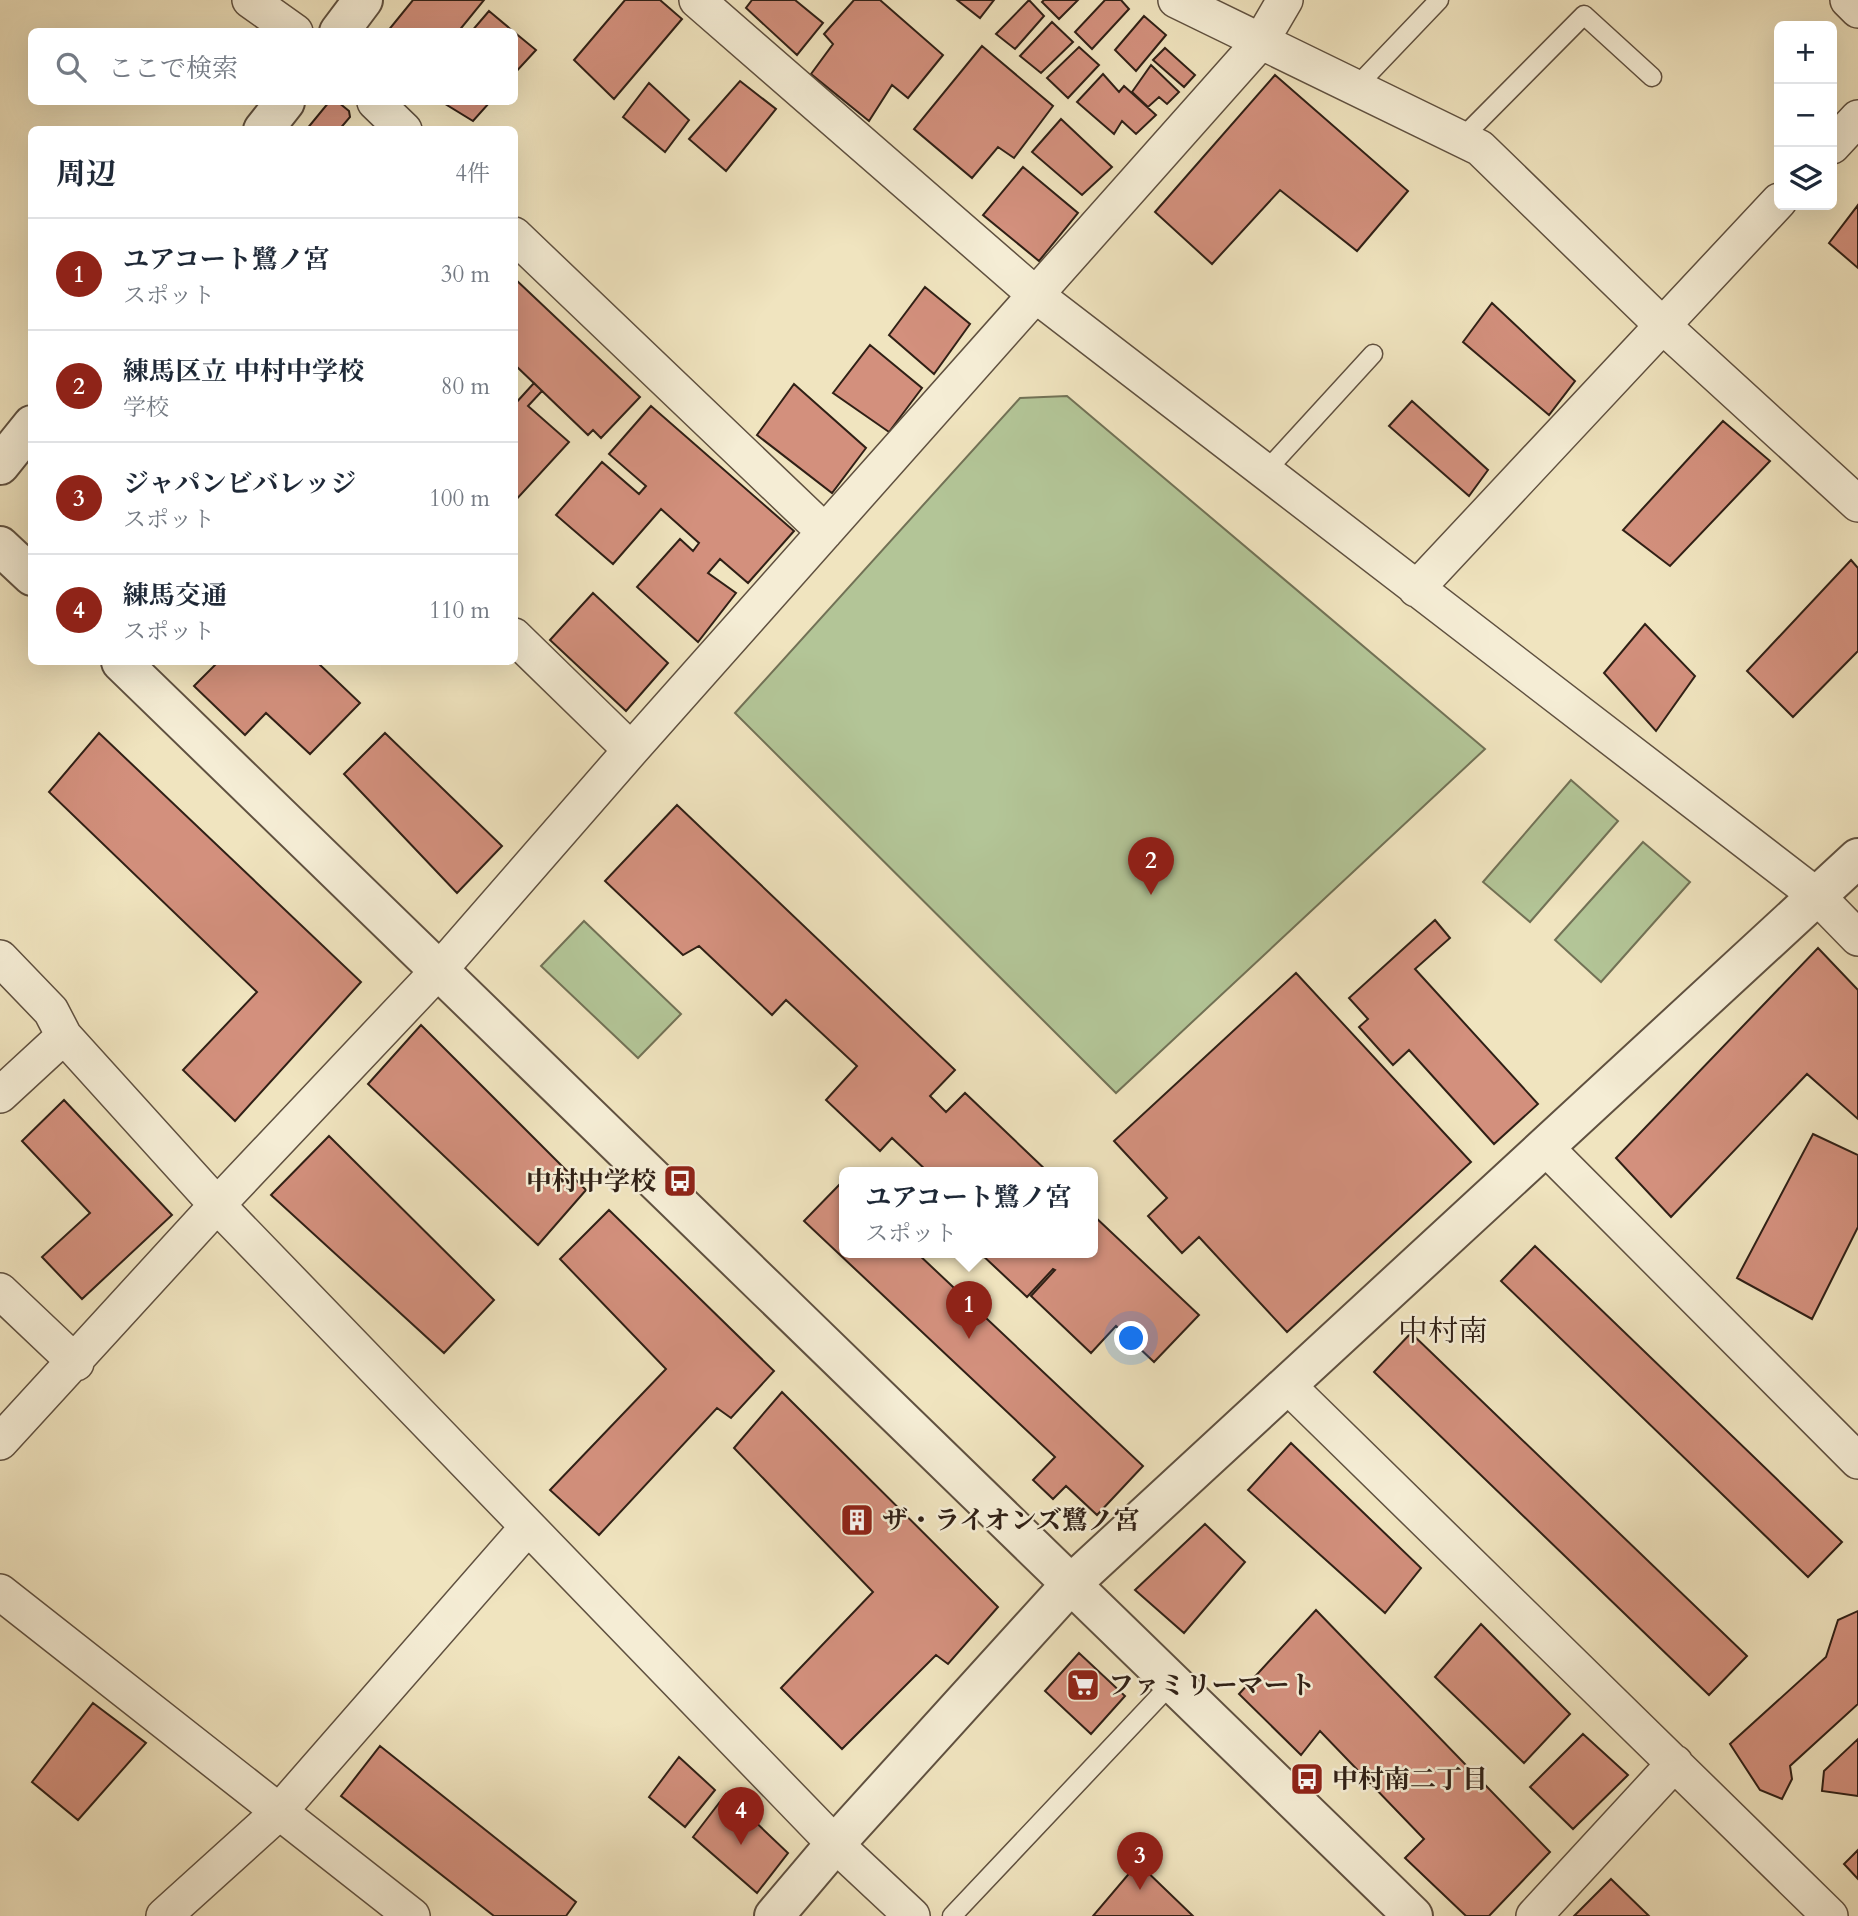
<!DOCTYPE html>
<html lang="ja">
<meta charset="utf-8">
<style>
body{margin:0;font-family:Cardo,"Noto Serif JP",serif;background:#f6f6f7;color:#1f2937}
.controls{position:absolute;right:21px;top:21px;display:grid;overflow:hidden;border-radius:10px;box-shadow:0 7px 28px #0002}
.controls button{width:63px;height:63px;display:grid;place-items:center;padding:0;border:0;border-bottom:2px solid #e0e1e3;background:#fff;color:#1f2937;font:35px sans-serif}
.you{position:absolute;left:1132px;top:1339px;width:24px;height:24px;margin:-18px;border:5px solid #fff;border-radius:50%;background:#1a73e8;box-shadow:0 0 0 10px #1a73e833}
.badge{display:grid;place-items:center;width:46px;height:46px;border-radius:50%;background:#8f2418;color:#fff;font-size:23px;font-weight:700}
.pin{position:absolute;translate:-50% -58px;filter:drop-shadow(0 2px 4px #0008)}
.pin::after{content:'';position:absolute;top:37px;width:24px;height:21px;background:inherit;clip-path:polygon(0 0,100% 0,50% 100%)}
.popup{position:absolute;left:839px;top:1167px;width:259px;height:91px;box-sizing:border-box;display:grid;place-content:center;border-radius:10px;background:#fff;filter:drop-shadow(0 2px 5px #0005);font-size:23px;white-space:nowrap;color:#747a83}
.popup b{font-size:26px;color:#1f2937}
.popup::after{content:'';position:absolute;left:50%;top:100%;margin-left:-14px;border:14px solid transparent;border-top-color:#fff}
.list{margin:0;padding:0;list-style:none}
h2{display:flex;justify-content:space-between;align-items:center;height:91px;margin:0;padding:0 28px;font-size:30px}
h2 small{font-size:23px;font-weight:400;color:#747a83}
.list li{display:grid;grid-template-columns:46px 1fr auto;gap:21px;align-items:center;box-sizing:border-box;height:112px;padding:0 28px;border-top:2px solid #e0e1e3}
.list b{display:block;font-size:26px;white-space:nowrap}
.list p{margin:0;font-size:23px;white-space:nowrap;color:#747a83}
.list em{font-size:23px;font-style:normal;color:#747a83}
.icon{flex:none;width:38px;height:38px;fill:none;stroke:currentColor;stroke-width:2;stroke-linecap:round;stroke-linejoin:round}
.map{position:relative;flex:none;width:1858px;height:1916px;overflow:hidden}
.search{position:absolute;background:#fff;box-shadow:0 7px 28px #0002;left:28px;top:28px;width:490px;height:77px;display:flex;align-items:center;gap:18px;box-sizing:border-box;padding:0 24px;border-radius:10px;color:#747a83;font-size:26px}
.panel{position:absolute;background:#fff;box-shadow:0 7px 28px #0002;left:28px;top:126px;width:490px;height:539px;border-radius:10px}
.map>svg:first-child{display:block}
</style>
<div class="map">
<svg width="1858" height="1916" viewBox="0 0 1858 1916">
<rect width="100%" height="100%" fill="#f0e4bf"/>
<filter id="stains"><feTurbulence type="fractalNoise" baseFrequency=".00286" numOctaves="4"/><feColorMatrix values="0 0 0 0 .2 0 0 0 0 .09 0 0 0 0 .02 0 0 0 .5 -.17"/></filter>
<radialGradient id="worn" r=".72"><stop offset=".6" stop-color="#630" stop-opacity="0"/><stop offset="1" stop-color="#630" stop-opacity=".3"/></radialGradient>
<path fill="#b3c597" stroke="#727256" stroke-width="2" d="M1067,396L1485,749L1116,1093L735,713L1020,398Z
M1571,780L1618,821L1530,922L1483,882Z
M1643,842L1690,882L1601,982L1555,940Z
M584,921L681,1014L638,1058L541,966Z"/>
<path fill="#d3907d" stroke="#302016" stroke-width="2" d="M413,0H484L458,32H387Z
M625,0H660L682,19L614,99L574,60Z
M752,0H795L823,23L797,55L746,8Z
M854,0H880L943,55L908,98L892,85L869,121L811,74L833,44L824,34Z
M957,0H994L980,18Z
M1029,0L1044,16L1015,49L996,34Z
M1044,0H1078L1059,19L1042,2Z
M1105,0H1121L1129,9L1092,49L1075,32Z
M489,11L514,32H471Z
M1144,16L1166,35L1136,71L1115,50Z
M1052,22L1073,42L1041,73L1020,56Z
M514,32L536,50L514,74Z
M982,46L1053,106L1014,158L998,147L972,178L914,129Z
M1079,47L1099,65L1068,98L1047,78Z
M1165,48L1195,75L1184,87L1153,60Z
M1151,65L1179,92L1167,104L1159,97L1148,107L1132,92Z
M1103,74L1119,92L1124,86L1156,115L1136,134L1122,121L1114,134L1077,102Z
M1275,75L1408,191L1357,251L1280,190L1212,264L1155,212Z
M740,81L776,109L726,171L689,139Z
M649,83L689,120L665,152L623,117Z
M329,102H338L349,111L350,117L339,130H306Z
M442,102H490L473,121Z
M1061,119L1112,167L1082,195L1032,152Z
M1023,167L1078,213L1039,261L983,215Z
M1858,205V268L1829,243Z
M514,278L640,397L601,438L593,430L588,435L514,364Z
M925,287L970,324L934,374L889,335Z
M1492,303L1575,381L1549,415L1463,342Z
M870,345L922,388L889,432L833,393Z
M534,383L542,391L528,406L569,442L514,502V405Z
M794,384L866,448L832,493L757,435Z
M1412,401L1488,470L1469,496L1389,426Z
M651,406L794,531L748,583L720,559L708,573L736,593L698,642L637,587L680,539L693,551L699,543L661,509L613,564L556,515L602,462L639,494L646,486L609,454Z
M1723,421L1770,461L1670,566L1623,530Z
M1851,560L1858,568V651L1793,717L1747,671Z
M593,593L668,663L626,711L550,640Z
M1645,624L1695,676L1656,731L1604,673Z
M218,662H317L360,703L310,754L266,713L245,735L194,686Z
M99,733L361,982L235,1121L183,1070L257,992L49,792Z
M385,733L502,846L457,893L344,774Z
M677,805L955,1070L930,1096L946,1112L965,1093L1049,1173H929L892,1138L880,1151L826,1100L857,1066L786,1000L772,1015L699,946L683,955L605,881Z
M1435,920L1450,938L1415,969L1538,1104L1494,1144L1409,1050L1393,1065L1359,1027L1368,1019L1349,998Z
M1818,948L1858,990V1119L1807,1074L1671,1217L1616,1158Z
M1296,973L1471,1162L1287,1332L1199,1237L1182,1253L1148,1216L1167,1198L1114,1141Z
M421,1025L586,1190L538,1245L368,1084Z
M64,1100L172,1215L82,1299L42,1257L90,1213L22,1141Z
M1813,1134L1858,1155V1227L1812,1319L1737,1278Z
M329,1136L494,1300L444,1353L271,1195Z
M842,1182L845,1185V1253H917L1143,1466L1097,1515L1066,1486L1053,1499L1033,1480L1055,1457L804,1221Z
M609,1210L774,1371L731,1418L717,1408L599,1535L550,1490L666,1369L560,1259Z
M1093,1215L1199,1315L1154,1362L1116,1326L1091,1353L1031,1296L1055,1270L1053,1269L1027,1297L980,1253H1093Z
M1535,1246L1842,1542L1808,1577L1501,1281Z
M1411,1333L1747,1656L1709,1695L1374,1372Z
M782,1392L998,1607L948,1664L936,1655L842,1749L781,1688L873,1592L734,1448Z
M1291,1443L1421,1568L1385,1613L1248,1490Z
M1205,1524L1245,1562L1184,1633L1135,1590Z
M1316,1610L1550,1852L1489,1916H1466L1405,1858L1424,1839L1320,1731L1301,1755L1239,1694Z
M1858,1611V1704L1790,1766L1792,1779L1782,1799L1760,1790L1730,1744L1826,1657L1838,1620Z
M1481,1624L1570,1714L1524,1763L1435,1677Z
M1079,1653L1125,1696L1091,1734L1045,1691Z
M93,1703L146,1743L78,1820L32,1782Z
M1583,1734L1628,1775L1573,1829L1530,1787Z
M1858,1739V1796L1822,1791L1824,1771Z
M380,1746L576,1902L566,1916H494L341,1796Z
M679,1757L715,1790L685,1827L649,1797Z
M726,1794L788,1853L757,1893L693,1837Z
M1858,1850V1879L1844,1864Z
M1138,1863L1193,1916H1093Z
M1611,1879L1649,1916H1574Z"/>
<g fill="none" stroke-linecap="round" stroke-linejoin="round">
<defs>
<path id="service" d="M1355,88L1439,0
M1461,139L1584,15L1652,77
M1265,472L1373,354
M952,1916L1171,1684"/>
<path id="minor" d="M250,0L295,32
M697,0L1037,296L1817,896L1858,938
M1176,0L1480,148L1661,324L1858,504
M1848,0L1858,10
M375,102L404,130
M1832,146L1858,118
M514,235L825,532
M1416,589L1779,201
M514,636L631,750
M0,958L51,1011L64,1036L217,1205L835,1844L912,1916
M0,1095L64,1036
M1545,1147L1858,1461
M0,1291L76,1363
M1287,1385L1830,1916
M0,1442L217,1205L441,968L631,750L1261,41L1285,0
M0,1592L412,1916
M164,1916L278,1813L527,1528
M1534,1916L1675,1763"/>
<path id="tertiary" d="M339,32L363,0
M263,130L285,102
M0,465L32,425
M0,546L32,576
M121,662C554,1077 980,1501 1413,1916
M774,1916L835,1844L1070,1585L1858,858"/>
</defs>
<use href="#service" stroke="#605140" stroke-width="21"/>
<use href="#minor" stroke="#605140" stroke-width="38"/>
<use href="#tertiary" stroke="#605140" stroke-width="42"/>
<use href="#service" stroke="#f5edd5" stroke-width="18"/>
<use href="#minor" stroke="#f5edd5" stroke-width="35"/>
<use href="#tertiary" stroke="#f5edd5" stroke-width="38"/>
</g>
<defs>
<symbol id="bus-square" viewBox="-11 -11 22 22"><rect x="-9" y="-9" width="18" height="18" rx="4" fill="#8f2418" stroke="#f5edd5"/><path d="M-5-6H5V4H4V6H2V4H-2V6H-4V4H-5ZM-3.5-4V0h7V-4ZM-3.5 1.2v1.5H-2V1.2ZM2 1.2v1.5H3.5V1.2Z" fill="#fff"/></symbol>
<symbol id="building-square" viewBox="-11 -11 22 22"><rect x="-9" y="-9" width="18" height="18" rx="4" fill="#8f2418" stroke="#f5edd5"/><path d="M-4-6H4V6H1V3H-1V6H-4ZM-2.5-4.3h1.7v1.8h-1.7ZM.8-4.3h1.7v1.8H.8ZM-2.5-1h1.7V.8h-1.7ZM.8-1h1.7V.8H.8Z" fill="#fff"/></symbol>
<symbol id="supermarket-square" viewBox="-11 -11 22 22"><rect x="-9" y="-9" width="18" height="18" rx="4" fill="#8f2418" stroke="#f5edd5"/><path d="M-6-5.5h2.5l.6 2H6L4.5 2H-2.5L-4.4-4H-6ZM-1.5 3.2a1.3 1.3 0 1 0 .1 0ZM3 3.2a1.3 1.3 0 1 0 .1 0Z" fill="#fff"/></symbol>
</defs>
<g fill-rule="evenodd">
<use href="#bus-square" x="661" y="1162" width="38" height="38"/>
<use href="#building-square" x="838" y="1501" width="38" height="38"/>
<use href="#supermarket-square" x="1064" y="1666" width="38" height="38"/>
<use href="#bus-square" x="1288" y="1760" width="38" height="38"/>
</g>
<g text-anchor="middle" stroke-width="5" stroke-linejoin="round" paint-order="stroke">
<g font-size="26" font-weight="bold" fill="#302016" stroke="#f5edd5" text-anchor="start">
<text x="656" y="1190" text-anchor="end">中村中学校</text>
<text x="882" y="1529">ザ・ライオンズ鷺ノ宮</text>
<text x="1108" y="1694">ファミリーマート</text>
<text x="1332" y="1788">中村南二丁目</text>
</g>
<g font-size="30" fill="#302016" stroke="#f5edd5">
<text x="1443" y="1341">中村南</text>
</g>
</g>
<rect width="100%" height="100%" filter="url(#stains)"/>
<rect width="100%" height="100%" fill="url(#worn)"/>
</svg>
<div class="controls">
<button>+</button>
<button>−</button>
<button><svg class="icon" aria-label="layers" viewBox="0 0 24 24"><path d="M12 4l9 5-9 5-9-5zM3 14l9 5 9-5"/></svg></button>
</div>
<div class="you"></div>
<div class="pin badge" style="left:969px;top:1339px">1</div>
<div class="popup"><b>ユアコート鷺ノ宮</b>スポット</div>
<div class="pin badge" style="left:1151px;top:895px">2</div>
<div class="pin badge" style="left:1140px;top:1890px">3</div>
<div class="pin badge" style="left:741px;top:1845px">4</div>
<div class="search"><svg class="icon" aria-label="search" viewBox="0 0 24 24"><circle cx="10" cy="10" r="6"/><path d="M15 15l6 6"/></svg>ここで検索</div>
<section class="panel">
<h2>周辺<small>4件</small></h2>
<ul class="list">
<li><span class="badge">1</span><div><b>ユアコート鷺ノ宮</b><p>スポット</p></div><em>30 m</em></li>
<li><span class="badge">2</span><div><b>練馬区立 中村中学校</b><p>学校</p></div><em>80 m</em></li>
<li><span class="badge">3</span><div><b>ジャパンビバレッジ</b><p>スポット</p></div><em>100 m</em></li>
<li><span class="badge">4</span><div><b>練馬交通</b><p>スポット</p></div><em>110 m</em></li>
</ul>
</section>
</div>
